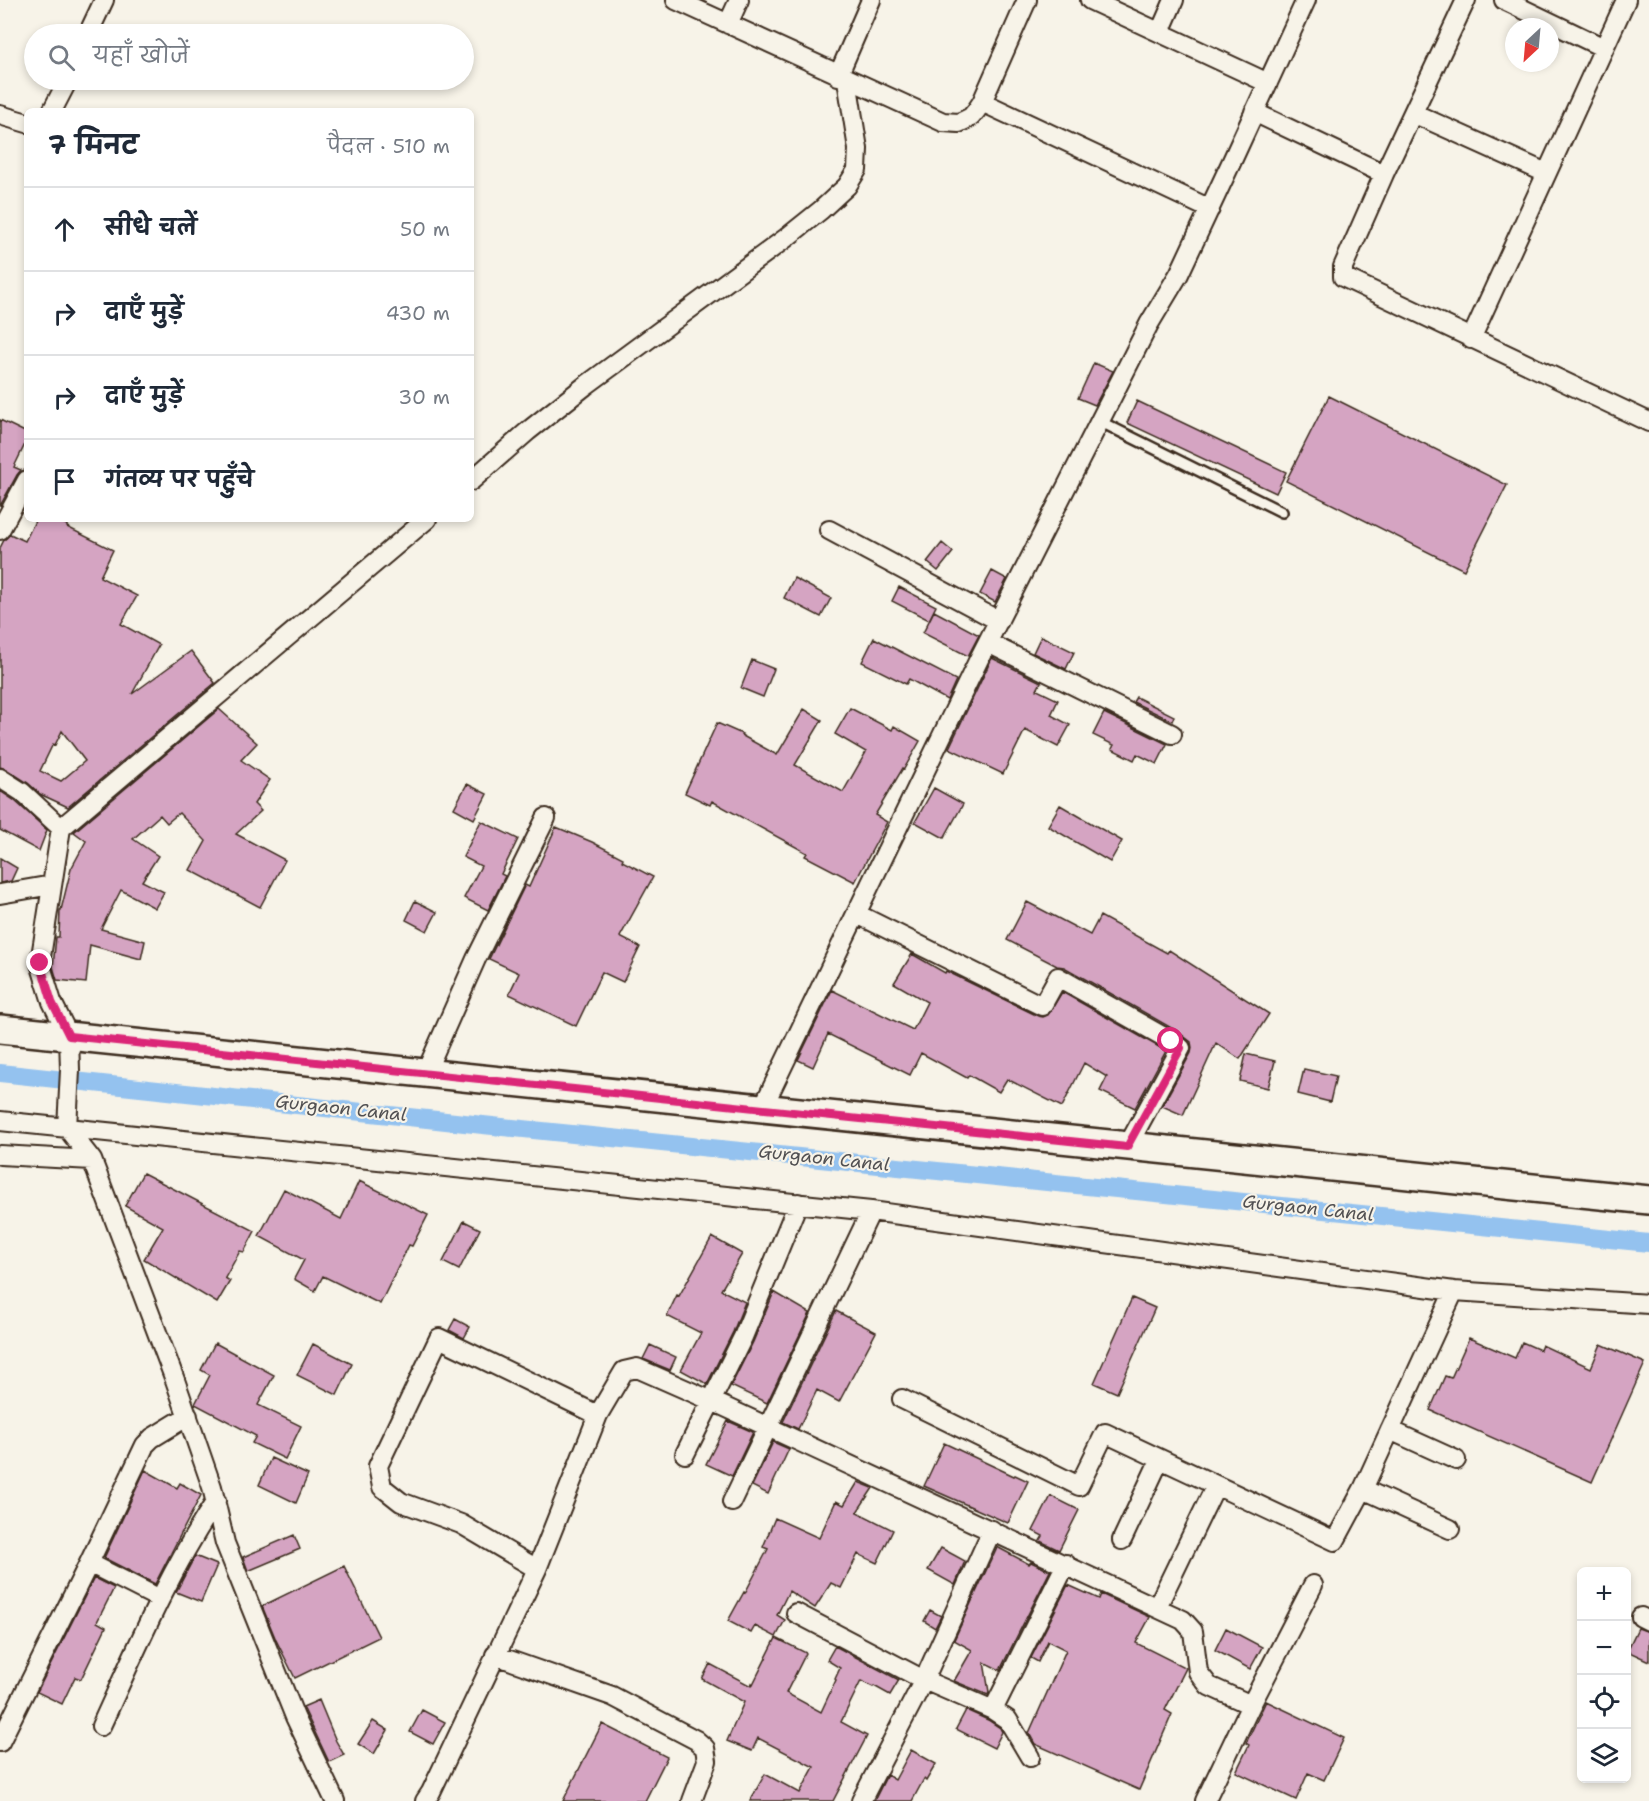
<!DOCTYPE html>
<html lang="hi">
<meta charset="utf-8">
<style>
body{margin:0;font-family:"Shantell Sans","Playpen Sans Deva",sans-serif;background:#f2f2f3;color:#1f2937}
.controls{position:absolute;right:18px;bottom:18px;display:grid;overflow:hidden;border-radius:9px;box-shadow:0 3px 9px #0003}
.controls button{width:54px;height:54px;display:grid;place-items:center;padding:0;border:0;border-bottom:2px solid #e0e1e3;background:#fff;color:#1f2937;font:30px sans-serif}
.compass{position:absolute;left:1505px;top:18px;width:54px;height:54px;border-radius:50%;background:#fff;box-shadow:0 3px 9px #0003;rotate:206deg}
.stop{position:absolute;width:18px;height:18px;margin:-14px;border:4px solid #db2777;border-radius:50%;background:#fff}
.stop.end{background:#db2777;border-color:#fff;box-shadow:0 2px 6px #0008}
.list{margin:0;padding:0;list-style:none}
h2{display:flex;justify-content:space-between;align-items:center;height:78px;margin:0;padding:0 24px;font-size:26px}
h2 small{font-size:20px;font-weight:400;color:#747a83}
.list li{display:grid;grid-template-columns:39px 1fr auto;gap:18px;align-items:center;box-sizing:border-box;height:84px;padding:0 24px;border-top:2px solid #e0e1e3}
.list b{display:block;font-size:22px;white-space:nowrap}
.list em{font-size:20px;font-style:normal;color:#747a83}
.icon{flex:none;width:33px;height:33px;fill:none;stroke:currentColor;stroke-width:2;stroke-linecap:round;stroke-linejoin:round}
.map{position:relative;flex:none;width:1649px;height:1801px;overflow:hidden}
.search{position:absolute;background:#fff;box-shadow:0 3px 9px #0003;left:24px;top:24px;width:450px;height:66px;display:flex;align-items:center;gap:15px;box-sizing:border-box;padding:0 21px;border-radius:33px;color:#747a83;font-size:22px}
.panel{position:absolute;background:#fff;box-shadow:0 3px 9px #0003;left:24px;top:108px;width:450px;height:414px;border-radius:9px}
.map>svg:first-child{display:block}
</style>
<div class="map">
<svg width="1649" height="1801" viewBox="0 0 1649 1801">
<rect width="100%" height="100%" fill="#f7f3e8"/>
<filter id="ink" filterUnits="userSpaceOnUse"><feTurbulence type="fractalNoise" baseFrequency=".0167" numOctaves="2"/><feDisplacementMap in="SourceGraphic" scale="12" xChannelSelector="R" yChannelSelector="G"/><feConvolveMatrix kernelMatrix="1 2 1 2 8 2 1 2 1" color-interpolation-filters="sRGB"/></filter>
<g filter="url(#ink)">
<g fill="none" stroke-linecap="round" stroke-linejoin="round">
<path stroke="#94c2ef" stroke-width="18" d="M0,1073L483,1125L1649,1243"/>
</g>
<path fill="#d5a4c2" stroke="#3b2a1e" stroke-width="1.5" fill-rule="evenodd" d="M1094,363L1113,371L1095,405L1078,398Z
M1329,396L1507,485L1464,570L1286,481Z
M1137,401L1286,472L1276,493L1127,423Z
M0,420L27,433V440L14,467L21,470L17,475L0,506Z
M36,519H55L67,525V527L113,550L100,577L137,596L121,624L159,645L132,694L191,651L215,683L68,807L40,794L28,783L6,769L0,767V548L4,540L10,534L25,541ZM62,731L85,761L61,781L40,771L53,744L55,745Z
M942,543L953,552L938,571L927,562Z
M992,571L1007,579L995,602L980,594Z
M794,578L831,598L821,617L784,598Z
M899,587L936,606L929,620L892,601Z
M934,611L979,635L968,656L923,633Z
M1041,636L1074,652L1066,669L1033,653Z
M874,638L956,680L947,700L909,679L906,684L862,662Z
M992,658L1041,682L1037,690L1058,700L1051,715L1070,725L1058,747L1025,730L1003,774L949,748Z
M752,660L774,669L763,697L741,688Z
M1136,697L1174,716L1172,721L1133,702Z
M850,708L892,730L894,726L920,741L904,769L903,768L875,815L887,822L855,882L805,856L807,853L712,801L710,805L685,793L717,723L742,734L741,735L777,755L804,709L822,720L795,765L843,792L866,752L835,734Z
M219,709L257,743L241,760L270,780L254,804L261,811L236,834L285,860L260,907L190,870L206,841L179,813L167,823L160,815L133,839L158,856L142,881L164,892L155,908L121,890L101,929L145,941L141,959L90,945L86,983L57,980L53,967L56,937H59L60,910H61L71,869L86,841L74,832Z
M1104,713L1167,744L1157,764L1137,754L1134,760L1112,749L1114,745L1093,735Z
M467,784L487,794L474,819L454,808Z
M934,788L963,804L944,838L915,822Z
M0,791L15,801L47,830L39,851L0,830Z
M1060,805L1122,841L1110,862L1048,826Z
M481,821L518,839L501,874L505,876L488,910L464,898L481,866L463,857Z
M556,827L592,842L623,858L622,861L653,877L620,937L640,947L623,982L602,972L576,1026L509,994L519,973L489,959L525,885L529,887Z
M0,858L17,868L11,881L0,883Z
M415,901L437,912L427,931L406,920Z
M1027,902L1090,935L1100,916L1167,953L1169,950L1269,1014L1240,1059L1216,1043L1183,1115L1162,1106L1191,1053L1192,1048L1191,1042L1177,1031L1064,967L1057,966L1007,940Z
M912,954L945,973L946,971L1038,1016L1043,1017L1048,1015L1062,992L1166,1051L1135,1108L1100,1091L1107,1077L1084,1063L1062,1107L1007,1079L999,1092L969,1075L967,1078L921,1053L910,1075L828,1034L813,1067L798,1060L832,990L913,1030L927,1002L894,983Z
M1246,1054L1275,1061L1268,1088L1240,1081Z
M1304,1069L1336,1076L1330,1102L1298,1094Z
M143,1173L255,1231L244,1252L240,1251L225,1278L230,1281L217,1303L144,1259L163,1227L125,1206Z
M359,1181L428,1215L412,1246L409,1245L380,1304L323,1276L315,1291L294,1279L304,1260L259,1236L284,1189L341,1219Z
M464,1221L480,1229L459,1270L443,1262Z
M712,1237L742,1254L721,1290L745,1302L733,1332L707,1384L681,1370L701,1333L667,1316L677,1295L679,1296Z
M774,1292L810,1313L767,1403L731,1386L753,1342Z
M1132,1298L1155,1308L1117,1393L1094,1383Z
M836,1311L876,1332L839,1402L817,1390L798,1429L783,1422Z
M455,1319L470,1327L464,1338L449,1330Z
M1469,1338L1515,1358L1522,1342L1540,1350L1542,1345L1591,1368L1601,1344L1645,1363L1592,1482L1430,1410L1445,1376L1451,1378Z
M215,1343L274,1375L258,1405L301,1426L285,1459L252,1443L256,1436L195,1404L210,1375L201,1370Z
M313,1344L352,1364L337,1395L297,1375Z
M650,1345L676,1357L670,1370L643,1359Z
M728,1421L753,1432L732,1476L706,1464Z
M773,1442L789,1449L768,1494L752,1486Z
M944,1443L1014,1476L1015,1475L1028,1481L1008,1523L924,1486Z
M271,1458L308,1475L296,1503L259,1485Z
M145,1470L177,1488L180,1483L201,1495L155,1584L104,1558Z
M858,1482L873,1488L857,1512L893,1530L877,1563L858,1554L841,1588L831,1583L815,1608L789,1591L777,1615L785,1620L776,1637L755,1626L751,1633L728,1621L744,1592L745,1593L768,1549L763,1547L775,1518L819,1538L836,1501L844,1505Z
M1051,1496L1079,1510L1059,1550L1040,1541L1043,1536L1033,1531Z
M294,1535L300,1549L248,1571L243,1557Z
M997,1547L1029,1564L1031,1562L1050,1571L1000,1670L984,1662L989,1692L988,1695L954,1681L972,1650L954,1640Z
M941,1548L965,1561L955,1585L928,1570Z
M195,1556L217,1565L201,1602L176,1592Z
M344,1566L379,1637L295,1678L276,1640L262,1606Z
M94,1578L114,1588L97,1622L106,1627L81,1679L75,1677L62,1704L37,1692Z
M1068,1585L1099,1599L1101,1594L1150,1617L1136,1643L1186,1668L1165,1710L1172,1714L1139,1790L1035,1744L1029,1733L1066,1650L1048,1641L1038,1662L1031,1658Z
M930,1610L941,1616L935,1628L924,1621Z
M1226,1628L1262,1647L1250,1669L1215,1650Z
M1638,1628L1649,1632V1661L1627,1651Z
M776,1638L806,1653L786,1693L821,1712L836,1680L835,1679L840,1668L827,1660L835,1646L899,1680L890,1695L874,1686L873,1687L861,1681L841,1722L867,1736L833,1801H750L765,1774L800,1793L814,1767L758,1738L752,1751L727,1741L744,1702L702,1679L710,1664L751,1686L752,1683L753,1684Z
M319,1700L336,1741L344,1755L329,1762L303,1707Z
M1266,1701L1344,1738L1324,1780L1308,1773L1296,1800L1236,1772L1249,1745L1246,1743Z
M422,1710L445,1722L433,1744L410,1732Z
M966,1710L988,1720L1000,1728L1002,1732L994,1748L956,1729Z
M373,1721L388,1730L374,1754L358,1744Z
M602,1724L667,1757L645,1801H563Z
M911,1750L936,1764L926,1781L924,1779L912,1801H874L887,1775L895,1780Z"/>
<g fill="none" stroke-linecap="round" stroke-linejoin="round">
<defs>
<path id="lane" d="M1099,421L1282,512"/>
<path id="street" d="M676,0L943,122L959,123L971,117L976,111L982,102L1027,0
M1090,0L1268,83
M1466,0L1384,174L1343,267V277L1649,422
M1504,0L1604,48
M728,24L739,0
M1160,32L1174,0
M88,34L104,0
M838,76L871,0
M982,102L1210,209
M52,111L68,80
M1254,112L1384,174
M1413,113L1546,173
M0,115L27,123
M1471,339L1626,0
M471,481L528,431L585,386L786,238L821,210L847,186L857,170L858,149L847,80
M0,530L27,480
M829,530L999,621
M988,643L1172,734
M0,778L22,792L61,828
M0,894L52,885
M857,914L1042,1006L1058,977L1171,1041L1181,1048L1127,1147
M425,1074L476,959L546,818
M762,1109L979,659L1149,324L1179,274L1231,163L1306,0
M0,1121L871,1211L1454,1291L1649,1304
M0,1155L92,1160
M902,1399L1079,1486L1105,1433L1335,1541L1363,1489L1454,1291
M1390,1430L1456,1460
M685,1454L743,1337L798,1203
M1363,1489L1450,1529
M732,1502L871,1211
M1122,1540L1160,1459
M89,1563L160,1599
M537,1569L461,1524L401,1502L382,1487L378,1466L439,1338L598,1415L624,1371L637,1368L712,1401L1183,1620L1193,1631L1198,1672L1209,1686L1251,1705
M1157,1607L1216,1485
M796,1613L924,1680L993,1710L1008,1720L1030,1757
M1641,1617L1649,1621
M495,1655L612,1696L696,1740L705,1748L707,1761L692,1801
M993,1710L1066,1564
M101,1726C136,1650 169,1571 216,1501
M0,1742L89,1563L145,1445L152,1438L188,1416
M335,1801L295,1717L225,1543L212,1487L175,1380L92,1160L67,1128L70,1070L69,1036L52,1002L40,963L61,828L427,519
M425,1801L431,1792L537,1569L598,1415
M861,1801L924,1680L992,1530
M1205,1801L1251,1705L1313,1585"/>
<path id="secondary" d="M0,1029L1649,1200"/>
</defs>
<use href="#lane" stroke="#3b2a1e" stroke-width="14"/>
<use href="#street" stroke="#3b2a1e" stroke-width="22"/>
<use href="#secondary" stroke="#3b2a1e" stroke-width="32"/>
<use href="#lane" stroke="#f7f3e8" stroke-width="9"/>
<use href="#street" stroke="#f7f3e8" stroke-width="18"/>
<use href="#secondary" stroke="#f7f3e8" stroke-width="27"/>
</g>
</g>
<g fill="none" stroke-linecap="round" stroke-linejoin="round" filter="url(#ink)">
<path stroke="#db2777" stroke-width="8" d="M40,963L52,1002L69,1036L1127,1147L1181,1048L1171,1041"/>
</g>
<g text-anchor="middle" stroke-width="4.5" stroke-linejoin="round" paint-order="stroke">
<g font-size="18" font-style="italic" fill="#515052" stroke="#f7f3e8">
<text transform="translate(341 1108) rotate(6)" y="6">Gurgaon Canal</text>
<text transform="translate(824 1158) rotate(6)" y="6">Gurgaon Canal</text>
<text transform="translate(1308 1208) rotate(6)" y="6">Gurgaon Canal</text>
</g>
</g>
</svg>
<div class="controls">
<button>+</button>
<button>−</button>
<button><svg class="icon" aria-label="locate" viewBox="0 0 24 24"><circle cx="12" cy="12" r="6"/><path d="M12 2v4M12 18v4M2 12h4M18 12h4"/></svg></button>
<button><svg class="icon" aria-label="layers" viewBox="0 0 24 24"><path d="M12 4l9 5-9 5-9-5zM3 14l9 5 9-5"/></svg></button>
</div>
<svg class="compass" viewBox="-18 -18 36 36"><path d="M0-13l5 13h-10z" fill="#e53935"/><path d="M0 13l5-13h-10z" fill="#747a83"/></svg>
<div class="stop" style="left:1171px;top:1041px"></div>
<div class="stop end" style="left:40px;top:963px"></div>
<div class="search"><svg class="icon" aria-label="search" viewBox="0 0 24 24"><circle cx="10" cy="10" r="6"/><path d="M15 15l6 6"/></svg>यहाँ खोजें</div>
<section class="panel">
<h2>7 मिनट<small>पैदल · 510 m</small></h2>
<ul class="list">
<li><svg class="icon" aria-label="ahead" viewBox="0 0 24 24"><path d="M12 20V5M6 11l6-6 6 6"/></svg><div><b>सीधे चलें</b></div><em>50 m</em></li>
<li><svg class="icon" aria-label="right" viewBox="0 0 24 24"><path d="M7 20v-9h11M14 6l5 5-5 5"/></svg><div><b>दाएँ मुड़ें</b></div><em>430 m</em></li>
<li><svg class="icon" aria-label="right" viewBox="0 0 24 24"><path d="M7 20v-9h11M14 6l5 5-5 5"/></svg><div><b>दाएँ मुड़ें</b></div><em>30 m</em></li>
<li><svg class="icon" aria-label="arrive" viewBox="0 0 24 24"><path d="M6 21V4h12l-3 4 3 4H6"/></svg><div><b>गंतव्य पर पहुँचे</b></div></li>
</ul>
</section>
</div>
